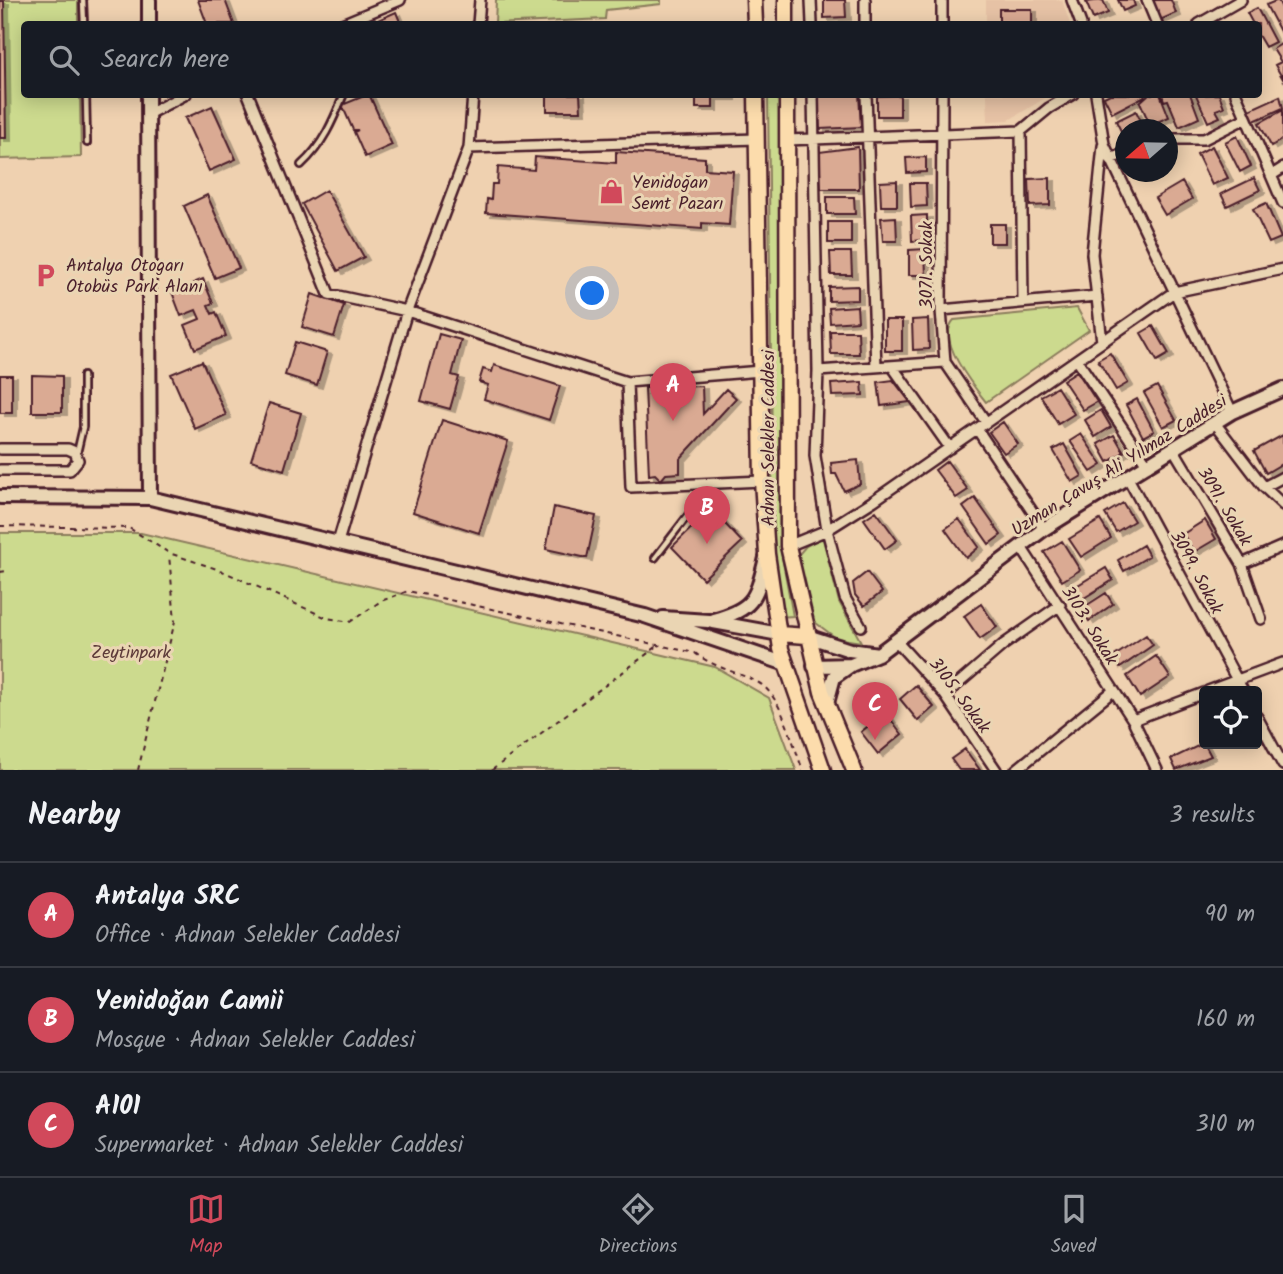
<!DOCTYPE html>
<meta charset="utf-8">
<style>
body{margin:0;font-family:Kalam,sans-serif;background:#242831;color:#f1f3f6}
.controls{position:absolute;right:21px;bottom:21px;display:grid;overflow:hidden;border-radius:7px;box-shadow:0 4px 18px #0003}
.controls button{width:63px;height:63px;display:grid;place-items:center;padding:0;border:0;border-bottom:2px solid #363941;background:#171b24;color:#f1f3f6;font:35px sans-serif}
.compass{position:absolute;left:1115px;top:119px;width:63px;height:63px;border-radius:50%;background:#171b24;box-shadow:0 4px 18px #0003;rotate:250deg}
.you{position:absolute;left:593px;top:294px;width:24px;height:24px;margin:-18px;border:5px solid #fff;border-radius:50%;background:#1a73e8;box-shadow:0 0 0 10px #1a73e833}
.badge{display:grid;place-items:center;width:46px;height:46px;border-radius:50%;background:#d1495b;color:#fff;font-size:23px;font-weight:700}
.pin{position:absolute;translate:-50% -58px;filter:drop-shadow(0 2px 4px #0008)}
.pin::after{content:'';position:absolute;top:37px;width:24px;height:21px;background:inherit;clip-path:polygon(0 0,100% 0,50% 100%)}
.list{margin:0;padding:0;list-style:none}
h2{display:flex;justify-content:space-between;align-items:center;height:91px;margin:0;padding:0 28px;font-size:30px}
h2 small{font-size:23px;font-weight:400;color:#9ea1a6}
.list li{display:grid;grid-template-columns:46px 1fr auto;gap:21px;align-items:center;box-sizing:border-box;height:105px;padding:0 28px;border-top:2px solid #363941}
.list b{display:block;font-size:26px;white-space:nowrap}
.list p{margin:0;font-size:23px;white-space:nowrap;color:#9ea1a6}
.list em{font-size:23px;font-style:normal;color:#9ea1a6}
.icon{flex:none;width:38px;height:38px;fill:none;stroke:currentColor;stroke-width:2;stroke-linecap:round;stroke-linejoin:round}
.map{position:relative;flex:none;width:1283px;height:770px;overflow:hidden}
.search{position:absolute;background:#171b24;box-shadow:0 4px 18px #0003;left:21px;right:21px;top:21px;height:77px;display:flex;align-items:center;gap:18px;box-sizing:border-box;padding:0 24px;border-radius:7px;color:#9ea1a6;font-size:26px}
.sheet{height:406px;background:#171b24}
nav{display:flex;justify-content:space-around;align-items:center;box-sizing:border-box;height:98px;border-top:2px solid #363941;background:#171b24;font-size:19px;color:#9ea1a6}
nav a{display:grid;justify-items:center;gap:4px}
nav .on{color:#d1495b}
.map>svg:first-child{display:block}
</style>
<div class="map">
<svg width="1283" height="770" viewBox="0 0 1283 770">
<defs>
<filter id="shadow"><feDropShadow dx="5" dy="3" stdDeviation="0" flood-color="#0004"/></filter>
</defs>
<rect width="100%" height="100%" fill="#efd1b0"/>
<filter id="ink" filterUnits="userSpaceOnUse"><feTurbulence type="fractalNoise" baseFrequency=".0143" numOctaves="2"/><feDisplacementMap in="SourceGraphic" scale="14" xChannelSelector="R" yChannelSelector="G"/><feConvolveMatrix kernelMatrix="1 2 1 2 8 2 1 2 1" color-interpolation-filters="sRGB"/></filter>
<g filter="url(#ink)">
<path fill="#e6c2a5" d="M986,0H1062L1070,24H986Z
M987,95V94L1050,95L1009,120L988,121Z"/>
<path fill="#ccda8e" stroke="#8b7c5c" stroke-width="2" d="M0,0H78V24H24V94L80,95L81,157L0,159Z
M496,0H661V4L606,10L605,19L495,24Z
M768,95H779L780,546L793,616L779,617L773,545Z
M1077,308L1089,330L986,402C973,386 935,339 954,320Z
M0,533H141L715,667L769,698L796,770H0Z
M819,539H823L839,602L861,642L836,638L812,620L797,564L799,554L806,546Z"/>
<path fill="#daaa93" stroke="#4a1f2b" stroke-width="2" filter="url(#shadow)" d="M198,0H225L234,24H207Z
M824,0H845L846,17L824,18Z
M1103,0L1108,13L1093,19L1086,2Z
M1118,0H1133L1135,6L1123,11Z
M1152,0H1171L1176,13L1160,20Z
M1278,0L1283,10V37L1266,5Z
M0,1H4L6,138H0Z
M1257,8L1275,42L1265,47L1258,35V24H1253L1247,13Z
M999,9H1032V24H999Z
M396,12L401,24H369Z
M1283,43V79L1275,65L1281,62L1273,49Z
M369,94L392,145L365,157L354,132L358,130H353L342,105Z
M547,94H580L581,111H547Z
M696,94H731V97H713V108H696Z
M818,94H859L861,127L820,129Z
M1110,94H1144L1145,96L1112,113L1104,97Z
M1160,94L1169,117L1150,125L1140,102L1149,94Z
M1162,94H1190L1199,118L1179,127L1168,100L1164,101Z
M1219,94L1224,107L1216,110L1220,117L1208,122L1196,95Z
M900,95V116H877V96Z
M1280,96L1283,108L1254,121L1249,110Z
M212,106L236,159L209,171L185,118Z
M1283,110V139L1271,146L1259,123Z
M1136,111L1144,127L1126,130L1124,137L1116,121Z
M1237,136L1251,166L1240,172L1225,142Z
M1212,146L1228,178L1212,185L1197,154Z
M858,147L859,189H821L819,152Z
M616,152L705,158V169L733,171L729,225L702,223V229L486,213L487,199L491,200L492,184H497L498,167L534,170L535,157L616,163Z
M926,157V172L907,173L906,158Z
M1050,178V205L1030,206L1029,179Z
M1254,178L1260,190L1227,206L1221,194Z
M897,181V206H881L880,182Z
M1182,182L1192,199L1165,215L1155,198Z
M910,183H926L927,206L911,207Z
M326,190L364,257L338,271L302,204Z
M207,195L239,268L215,278L184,206Z
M827,197H854L855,214H827Z
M1266,203L1281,238L1269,243L1253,209Z
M927,215V240L912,241L911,216Z
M896,217L897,241H883L881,218Z
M828,222H851V243H828Z
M990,224H1005V243H990Z
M925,249L926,275H909V250Z
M830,252H851L852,275H831Z
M203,279L213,303L208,305L212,314L216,312L226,336L195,349L185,325L200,319L196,310L181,316L172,292Z
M858,286V300L829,301V287Z
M312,294L344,305L334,337L302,327Z
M857,306L858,321L830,323L829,308Z
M928,319L929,349L913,350L912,320Z
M885,320H902V351H885Z
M1153,326L1169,354L1157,361L1141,333Z
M830,331H858L859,354H831Z
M439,334L461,340L452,375L459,377L450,409L421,401Z
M295,342L327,352L317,385L285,375Z
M1110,353L1128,383L1116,390L1098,360Z
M202,361L226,415L195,429L171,374Z
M494,365L560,386L549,420L484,399L488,385L479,382L483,369L492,372Z
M1077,371L1097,402L1083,410L1063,380Z
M0,375H12V413H0Z
M32,375L62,376V412H32Z
M893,380L910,402L881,406L878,382Z
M862,382L863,395L832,396L831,384Z
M702,386L703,414L726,389L736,398L680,459V473L666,474L661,480L655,474L649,475L645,388Z
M1157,386L1176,420L1163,427L1144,393Z
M1057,387L1074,414L1058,424L1041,396Z
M1137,399L1154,431L1143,437L1126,405Z
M269,403L301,413L284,470L251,460Z
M1101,410L1111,427L1095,437L1085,420Z
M442,420L508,441L479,533L413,512Z
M1003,422L1018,444L1004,453L989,432Z
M1081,434L1102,465L1091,472L1070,441Z
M1114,435L1124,452L1108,462L1098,444Z
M1283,435V463L1266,473L1254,451Z
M1064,444L1082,476L1072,482L1053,450Z
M858,460L860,484L844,491L836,474H832L831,463Z
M947,461L968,490L956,498L935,470Z
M975,498L1001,535L989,544L963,507Z
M1123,503L1134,521L1116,532L1105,514Z
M554,507L596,516L587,558L546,549Z
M711,509L742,542L703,579L672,547Z
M876,511L897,540L885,549L864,519Z
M959,519L979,547L966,558L945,529Z
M1100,520L1111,538L1081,557L1069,539Z
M1205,520L1216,539L1194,552L1183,534Z
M1062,541L1080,570L1062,581L1044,552Z
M1143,545L1149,556L1124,571L1118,560Z
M1106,568L1113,580L1076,603L1068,591Z
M867,572L882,592L864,606L855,595L853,583Z
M1106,593L1113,604L1089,621L1081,609Z
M981,604L997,627L980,639L964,616Z
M1146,635L1153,645L1120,668L1113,657Z
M1156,656L1170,677L1140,697L1127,676Z
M916,685L934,707L918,721L900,699Z
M885,712L902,734L878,754L861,732Z
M1204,743L1211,756L1176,770L1171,759Z
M965,749L980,770H959L951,759Z"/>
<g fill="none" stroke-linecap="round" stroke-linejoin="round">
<defs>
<path id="lane" d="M83,0L84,24
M86,94L87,143
M301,165C323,145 333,121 344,94
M77,453L83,427V376
M655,558L712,484"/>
<path id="street" d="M811,0L812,24
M865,0V24
M942,0V24
M1072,0L1081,24
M1147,0L1157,24
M342,24L400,0
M478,24L480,0
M1199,24L1241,0
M248,94L329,294L407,311L627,382L761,371
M813,94L818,371L815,456L827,530L845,598L861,626
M866,94L876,367
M942,94L941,310L945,362L986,422
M1096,94L1104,144L1232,412
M1236,94L1283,203
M148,114L186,94
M1021,131L1023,301
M1168,139H1204L1246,118
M787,140L1021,131L1049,108L1073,94
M469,148L757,139
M1110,159L1126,153
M1272,175L1283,168
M941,310L1097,296
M1102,342L1092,254L1103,146
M1077,360L1148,466
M892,366L950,448
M818,371L945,362
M627,382L631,487L762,481
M1215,423L1264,487L1283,505
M977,429L1044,529
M0,449H68L75,452L78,460L70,470H0
M1174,450L1242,564L1261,619
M1128,478L1243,691
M1264,487L1283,477
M338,542L407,311L469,148L473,94
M788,546L827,530L873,501L1174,292L1283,269
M1021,547L1133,720L1157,770
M1242,564L1283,546
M896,641L945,695L996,770
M1208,691L1283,663
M945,695L1003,645L1060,605
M1257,717L1283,765
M1133,720L1204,693
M1016,770L1113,691"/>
<path id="secondary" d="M149,24V0
M148,94L150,498
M0,497L150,498L645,616L786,664
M663,618L708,621L779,634
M713,620C755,609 756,598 766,558
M807,636L850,650L878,654L851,665L814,666
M878,654L1044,529L1232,412L1283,389
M827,703L834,677L851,665"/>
<path id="primary" d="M754,0L755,24
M786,0V24
M756,94L762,481L767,554L781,649L823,770
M787,94L788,546L822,692L854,770
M779,634L807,636"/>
</defs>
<use href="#lane" stroke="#4a1f2b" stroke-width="10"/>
<use href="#street" stroke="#4a1f2b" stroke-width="14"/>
<use href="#secondary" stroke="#4a1f2b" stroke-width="18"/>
<use href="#primary" stroke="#4a1f2b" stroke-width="19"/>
<path stroke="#4a1f2b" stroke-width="2" stroke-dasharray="5 5" stroke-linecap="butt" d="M0,526L129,528L169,553L220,570L327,618L350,622L381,601L408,591L695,653C714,668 739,672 759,683C782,696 793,746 803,770
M0,572L6,571
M138,770L175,621L169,555
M492,770L659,645"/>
<use href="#lane" stroke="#ead5b3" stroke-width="4.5"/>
<use href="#street" stroke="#ead5b3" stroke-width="9"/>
<use href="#secondary" stroke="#ead5b3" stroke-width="12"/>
<use href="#primary" stroke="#fcdcac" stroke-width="14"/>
</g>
</g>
<defs>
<symbol id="shop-bare" viewBox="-9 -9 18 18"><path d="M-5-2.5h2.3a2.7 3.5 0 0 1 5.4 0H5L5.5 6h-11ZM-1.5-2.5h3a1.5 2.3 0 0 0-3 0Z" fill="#d1495b" stroke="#ead5b3" stroke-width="2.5" paint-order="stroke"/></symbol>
<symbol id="parking-bare" viewBox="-9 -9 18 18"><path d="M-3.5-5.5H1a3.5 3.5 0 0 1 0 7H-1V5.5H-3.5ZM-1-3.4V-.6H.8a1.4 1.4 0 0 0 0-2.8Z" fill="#d1495b" stroke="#ead5b3" stroke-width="2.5" paint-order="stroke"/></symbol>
</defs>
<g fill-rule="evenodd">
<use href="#shop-bare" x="594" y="174" width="35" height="35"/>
<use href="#parking-bare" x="28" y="258" width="35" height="35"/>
</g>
<g text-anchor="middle" stroke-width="6" stroke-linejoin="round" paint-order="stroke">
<g font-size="18" fill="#4a1f2b" stroke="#ead5b3" text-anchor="start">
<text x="632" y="188">Yenidoğan<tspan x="632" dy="21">Semt Pazarı</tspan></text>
<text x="66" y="271">Antalya Otogarı<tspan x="66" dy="21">Otobüs Park Alanı</tspan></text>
</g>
<g font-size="18" fill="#4a1f2b" stroke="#ead5b3">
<text transform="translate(926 265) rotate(-90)" y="6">3071. Sokak</text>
<text transform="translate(768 438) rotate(-90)" y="6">Adnan Selekler Caddesi</text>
<text transform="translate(1119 465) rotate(-32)" y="6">Uzman Çavuş Ali Yılmaz Caddesi</text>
<text transform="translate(1225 506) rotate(59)" y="6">3091. Sokak</text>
<text transform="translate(1197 572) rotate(62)" y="6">3099. Sokak</text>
<text transform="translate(1090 625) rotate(58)" y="6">3103. Sokak</text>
<text transform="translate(960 695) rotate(53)" y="6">3105. Sokak</text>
</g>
<g font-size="18" fill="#5e3b3a" stroke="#ead5b3">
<text x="131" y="658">Zeytinpark</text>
</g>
</g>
</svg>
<div class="controls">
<button><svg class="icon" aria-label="locate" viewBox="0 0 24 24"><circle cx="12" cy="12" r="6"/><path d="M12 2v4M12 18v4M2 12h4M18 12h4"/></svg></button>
</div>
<svg class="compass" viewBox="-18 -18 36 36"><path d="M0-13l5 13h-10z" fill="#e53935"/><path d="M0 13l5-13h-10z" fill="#9ea1a6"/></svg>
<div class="you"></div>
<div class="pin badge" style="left:673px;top:421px">A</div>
<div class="pin badge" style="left:707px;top:544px">B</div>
<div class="pin badge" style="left:875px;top:740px">C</div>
<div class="search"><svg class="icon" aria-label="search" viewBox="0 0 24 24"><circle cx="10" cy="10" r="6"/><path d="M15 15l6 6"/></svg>Search here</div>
</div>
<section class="sheet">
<h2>Nearby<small>3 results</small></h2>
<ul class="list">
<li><span class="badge">A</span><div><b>Antalya SRC</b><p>Office · Adnan Selekler Caddesi</p></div><em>90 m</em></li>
<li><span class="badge">B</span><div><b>Yenidoğan Camii</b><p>Mosque · Adnan Selekler Caddesi</p></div><em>160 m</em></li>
<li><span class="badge">C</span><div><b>A101</b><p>Supermarket · Adnan Selekler Caddesi</p></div><em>310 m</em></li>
</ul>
</section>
<nav>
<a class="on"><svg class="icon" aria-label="map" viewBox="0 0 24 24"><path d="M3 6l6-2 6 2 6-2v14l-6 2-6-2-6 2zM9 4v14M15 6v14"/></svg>Map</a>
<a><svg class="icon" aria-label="directions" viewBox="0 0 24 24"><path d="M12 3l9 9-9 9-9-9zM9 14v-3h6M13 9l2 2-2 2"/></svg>Directions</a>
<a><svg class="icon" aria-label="saved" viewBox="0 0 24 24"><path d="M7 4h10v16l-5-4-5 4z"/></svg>Saved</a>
</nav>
